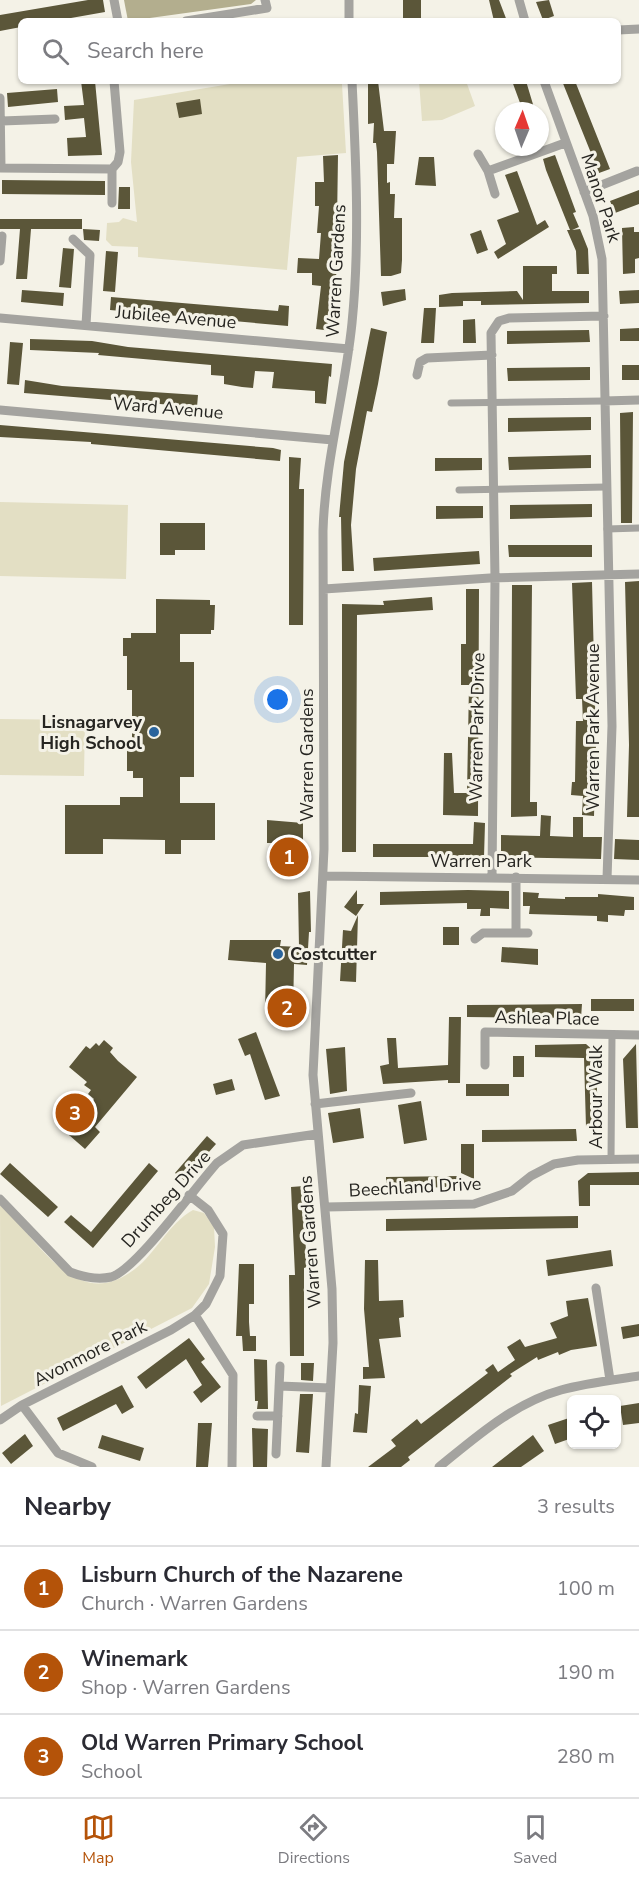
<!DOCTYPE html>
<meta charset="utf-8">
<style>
body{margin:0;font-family:"Nunito Sans",sans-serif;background:#f2f2f3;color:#2b2b33}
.controls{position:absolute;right:18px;bottom:18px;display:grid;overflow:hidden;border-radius:9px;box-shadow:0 2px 4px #0004}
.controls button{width:54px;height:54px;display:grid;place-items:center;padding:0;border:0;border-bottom:2px solid #e1e1e2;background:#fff;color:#2b2b33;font:30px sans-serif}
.compass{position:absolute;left:495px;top:102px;width:54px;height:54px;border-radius:50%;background:#fff;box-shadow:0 2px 4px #0004;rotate:2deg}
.you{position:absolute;left:278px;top:700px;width:21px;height:21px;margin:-15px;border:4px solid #fff;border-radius:50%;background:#1a73e8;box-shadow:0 0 0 9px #1a73e833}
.badge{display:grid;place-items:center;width:39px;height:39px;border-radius:50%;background:#b45309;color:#fff;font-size:20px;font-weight:700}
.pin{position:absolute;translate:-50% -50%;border:3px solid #fff;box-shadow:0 2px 6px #0006}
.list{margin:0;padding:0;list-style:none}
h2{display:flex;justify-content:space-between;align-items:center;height:78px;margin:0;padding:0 24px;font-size:26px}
h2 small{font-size:20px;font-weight:400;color:#7c7c81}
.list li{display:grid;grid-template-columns:39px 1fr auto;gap:18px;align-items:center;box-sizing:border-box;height:84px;padding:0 24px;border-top:2px solid #e1e1e2}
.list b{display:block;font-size:22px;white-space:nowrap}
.list p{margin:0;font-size:20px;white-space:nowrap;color:#7c7c81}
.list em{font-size:20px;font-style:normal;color:#7c7c81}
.icon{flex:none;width:33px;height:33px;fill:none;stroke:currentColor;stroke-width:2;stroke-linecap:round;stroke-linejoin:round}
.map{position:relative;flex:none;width:639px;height:1467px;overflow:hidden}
.search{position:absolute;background:#fff;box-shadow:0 2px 4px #0004;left:18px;right:18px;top:18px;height:66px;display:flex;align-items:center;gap:15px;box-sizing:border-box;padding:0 21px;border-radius:9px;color:#7c7c81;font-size:22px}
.sheet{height:330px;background:#fff}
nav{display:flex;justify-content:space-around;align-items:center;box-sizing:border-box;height:84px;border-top:2px solid #e1e1e2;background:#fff;font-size:16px;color:#7c7c81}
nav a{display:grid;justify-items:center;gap:3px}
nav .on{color:#b45309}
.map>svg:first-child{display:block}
</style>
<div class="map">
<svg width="639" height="1467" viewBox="0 0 639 1467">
<rect width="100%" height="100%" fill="#f4f2e7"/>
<path fill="#e3dfc4" d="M248,81L342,84L346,153L297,157L287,270L138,257V247L112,246L106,240L107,223L119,222L123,218L137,222L131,162L134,100Z
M419,81H466L475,106L442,120L422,121Z
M0,502L128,505L126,579L0,576Z
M0,719L85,720L84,776L0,775Z
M0,1205C39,1239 75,1315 135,1269C157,1252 168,1224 193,1210L204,1213L214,1227L215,1247L209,1284L192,1308L1,1406Z"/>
<path fill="#b3ae8e" d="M124,0H256L251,4L128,21Z"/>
<path fill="#5b5639" d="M88,0H103L105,12L54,21H21V27L0,31V15Z
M403,0H421V21H403Z
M489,0H499L507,21H494Z
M549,0L554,16L543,20L536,2Z
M81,81H95L102,155L68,156L67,138L86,137L84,118L65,120L64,106L84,105Z
M368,81H378L384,131H396L394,164H387V183L390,182V194H395L394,218H402V260L401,273L391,276H381L377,152L376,143H373L374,123L368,124Z
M512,81H526L535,111H523Z
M562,81H575L610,169L599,173Z
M57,89L58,102L8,107L7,93Z
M200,99L202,114L179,118L176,103Z
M338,155L336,292L332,331L316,329L321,286L312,285V273H297L298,258L319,259L321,233H317L319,206H315V182H324L323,156Z
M555,155L576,212L573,213L579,227L572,230L580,229L588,249L589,274H577L576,251L567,230H570L546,170L543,159Z
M419,157H434L436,186L415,185Z
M517,171L537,225L545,220L549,227L498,259L494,252L506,244L497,220L519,212L505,175Z
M2,180L105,181V195L2,194Z
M119,187H130V209H118Z
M639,190V204L615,213L610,201Z
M0,219H82V229H31L27,279H16L20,229H0Z
M634,227V232H639V258L635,259V273L623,274L622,228Z
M83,229L100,230L99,241L84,240Z
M481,230L488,250L477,254L470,234Z
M63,248L74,249L71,288L59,287Z
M106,251L118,252L115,292L103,291Z
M523,266H557V274H552V291H589V303L481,305V301H463V306L439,307V295L452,293L517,291L523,300Z
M405,289L406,300L383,306L381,292Z
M22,290L64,293L63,306L21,302Z
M639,290V303L620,304L619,291Z
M111,297L278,311L279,305L289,306L288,326L110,310Z
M424,308H436L434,343H421Z
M475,319L476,343H463V320Z
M371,328L387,332L378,384L372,412L367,411L356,469L351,525L354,571H342L341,517H339L344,462Z
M639,328V341H620V329Z
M589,330L590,342L507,344V331Z
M30,339L92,341L128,347L332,364L331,377L329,376L326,404L315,403V391L272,388L274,372L255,371L253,388L242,387L224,384V376L211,375V365L98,355L99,353L30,350Z
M10,342L23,343L19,385L7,384Z
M622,365H639V380H622Z
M590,367V380L508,381L507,368Z
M25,380L62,386L198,395L197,407L24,393Z
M633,412L632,523H621L620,413Z
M591,417V430L508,432V418Z
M0,425L273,448L281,450L280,461L91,444V442L0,437Z
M591,455V468L509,470L508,457Z
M289,457L301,458L299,489H304L303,625H289Z
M435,458H482V470L435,471Z
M592,504V517L510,519V505Z
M436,506H483V518L436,519Z
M160,523H205V550H175V555H160Z
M508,545H592V557H509Z
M479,551L480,564L374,571L373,558Z
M639,581V817H627L629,745L625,582Z
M592,582L596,744L594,816L582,815L583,796L571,795L572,782H575L576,721H583L582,699H576L572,583Z
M512,585H532L530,802H537V816L511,817Z
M466,589H479L478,816L443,815L444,753H452L454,793H467L469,685H461V644H466Z
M432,597L433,610L357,615L356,852H342V604L384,605L383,601Z
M156,599L210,600V605H215L214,630H211V634H180V662H194V777H180V803H215V840H181V854H165V840L103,839V854H65V805H120V797H143V778H133V771H127V749H132V690H127V656H123V638H131V633H156Z
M541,815L551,816L550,836L573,837V817H583V837H602L601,859L501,857V835L540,836Z
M267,820L303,823V840H298V870H293V874L279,871L280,843H267Z
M474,822L485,823L484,857H373V844H473Z
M615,839L639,840V860L614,859Z
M357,890V904H364L356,916L344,907Z
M468,890L509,891V909L490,908V916H480L481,909H467V903L380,905V892Z
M310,891L311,932H309L307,965L294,964L293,1013H265L266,963L228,960L230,940H281L280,946L299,947L298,893Z
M523,892L539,893L538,898L565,899V897H598V894L634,897V910H625L624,916L608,915V922L597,921V916L529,914L530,906H523Z
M358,915L356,982L340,981L343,930L351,931Z
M443,927H459V945H443Z
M502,947L538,949V965L501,962Z
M591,999H634V1011H591Z
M582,1004L581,1018L467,1017V1005Z
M449,1017H461L460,1083H448V1080L383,1084L380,1066L389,1064L387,1038H396L398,1068L448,1065Z
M256,1032L280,1096L265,1100L250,1054L245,1056L238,1039Z
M104,1040L113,1048L110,1052L118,1061L137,1077L95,1127L100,1132L85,1149L69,1135L75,1128L71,1125L94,1099L88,1094L91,1090L84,1085L87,1082L69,1067L86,1046L90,1049L96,1043L99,1046Z
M586,1044L596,1053L598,1127H586L584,1058L535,1057V1045Z
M636,1044L638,1128H626L623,1059Z
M345,1047L347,1091L330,1094L326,1049Z
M513,1056H524V1077H513Z
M232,1079L235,1090L216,1095L213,1084Z
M466,1084H509V1096H466Z
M421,1101L427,1140L404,1144L398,1105Z
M360,1108L364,1138L333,1143L328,1113Z
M576,1129L577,1141L482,1142V1130Z
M207,1136L216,1144L184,1180L175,1173Z
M461,1144H474V1179L461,1173Z
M10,1163L58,1207L48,1217L0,1174Z
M149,1163L158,1171L93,1248L64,1222L71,1215L91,1232Z
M639,1172V1185H590V1206H579L578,1181L588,1173Z
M459,1176L465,1187L386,1188V1177Z
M304,1186L308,1235H305L307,1267L304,1268V1356H290L289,1275H295L291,1187Z
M578,1216V1228L386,1231V1219Z
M611,1250L613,1266L548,1276L546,1260Z
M365,1260H378L379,1301L403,1300L404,1317L399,1318L401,1337L379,1339L385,1378L363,1379V1367H369L364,1309Z
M239,1264H254V1304H249V1322L250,1336H256V1351H243L242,1336H236Z
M588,1298L597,1346L571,1350L559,1355L558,1352L538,1360L537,1357L510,1374L512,1376L408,1457L410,1460L401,1467H368L396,1446L391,1440L417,1419L421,1424L488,1373L485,1370L493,1364L498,1372L515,1360L507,1347L520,1339L525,1347L557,1338L550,1323L568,1316L566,1301Z
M639,1324V1336L623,1339L621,1327Z
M189,1338L205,1359L201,1362L221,1387L201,1403L193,1392L202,1385L186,1359L146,1389L137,1377Z
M254,1359L267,1360L268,1409H257L258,1401H255Z
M301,1363H314L313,1381L301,1380Z
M122,1385L134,1407L122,1414L116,1404L63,1431L57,1418Z
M359,1385L371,1386L367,1433L353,1432L355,1413L358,1414Z
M300,1394H313L309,1453L296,1452Z
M639,1403V1423L623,1425L620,1406Z
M572,1417V1438L555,1444L548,1425Z
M198,1423H212L208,1467H196Z
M252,1428L268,1429L267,1467H253Z
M25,1434L33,1446L11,1464L2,1453Z
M102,1435L144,1448L140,1461L98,1448Z
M533,1435L544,1451L521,1467H492Z"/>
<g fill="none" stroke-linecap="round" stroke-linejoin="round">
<path stroke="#a4a39f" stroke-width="7" d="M451,403L604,401
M459,490L606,487
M607,529L639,528
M611,1160L612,1035"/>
<path stroke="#a4a39f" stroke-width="9" d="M114,0L118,21
M349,0V21
M519,0L525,21
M186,21L267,8L265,0
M618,30L639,29
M544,81L593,216L602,259L612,726L607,879
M0,98L1,168
M2,121L55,119
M478,154L488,171L495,194
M0,168L112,169L118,162L120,152L114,81
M488,171L565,143
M584,192L637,171
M112,203V169
M73,239L90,255L86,325
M0,261L2,236
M0,318L349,349
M417,375L420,362L427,358L492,355
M604,401L639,400
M0,410L333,440
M324,589L490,578L639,574
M323,876L639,880
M492,877L495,578L491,333L499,321L509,318L604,316
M516,877V933
M475,939L483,933H528
M485,1065V1032L639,1035
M315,1104L411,1093
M0,1199L70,1272C83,1277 97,1280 111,1277C136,1270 196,1186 217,1163L243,1145L317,1134
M326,1207L474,1204L512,1191L531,1176L554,1164L578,1160L639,1159
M596,1288L610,1380
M195,1315L233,1375L232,1467
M279,1386L330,1388
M22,1405L58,1453L92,1467
M257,1416H278
M0,1420L22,1405L171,1330L195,1315L206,1304L220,1276L223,1234L208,1210L189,1195
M276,1454L280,1366
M326,1467L333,1343L332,1289L313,1075L324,849L323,531C325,461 345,393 352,323C360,243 356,162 352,81
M439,1467C476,1437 514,1403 561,1390C586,1383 613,1380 639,1376"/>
</g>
<g fill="#2a649c" stroke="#f4f2e7" stroke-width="2">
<circle cx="154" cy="732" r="6"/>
<circle cx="278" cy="954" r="6"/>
</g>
<g text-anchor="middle" stroke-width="6" stroke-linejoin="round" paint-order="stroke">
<g font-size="18" fill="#262521" stroke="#f4f2e7">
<text transform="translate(601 198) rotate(72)" y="6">Manor Park</text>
<text transform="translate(336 271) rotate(-87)" y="6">Warren Gardens</text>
<text transform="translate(176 317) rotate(5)" y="6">Jubilee Avenue</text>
<text transform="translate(168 408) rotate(5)" y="6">Ward Avenue</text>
<text transform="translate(477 727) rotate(-89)" y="6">Warren Park Drive</text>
<text transform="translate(593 727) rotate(-90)" y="6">Warren Park Avenue</text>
<text transform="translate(307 755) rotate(-90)" y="6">Warren Gardens</text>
<text x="481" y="867">Warren Park</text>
<text transform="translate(547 1018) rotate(1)" y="6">Ashlea Place</text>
<text transform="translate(596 1097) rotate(-90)" y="6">Arbour Walk</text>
<text transform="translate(415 1187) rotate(-3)" y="6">Beechland Drive</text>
<text transform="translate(166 1199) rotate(-48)" y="6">Drumbeg Drive</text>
<text transform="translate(310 1242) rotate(-94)" y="6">Warren Gardens</text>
<text transform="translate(90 1353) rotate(-27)" y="6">Avonmore Park</text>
</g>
<g font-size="18" font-weight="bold" fill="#262521" stroke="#f4f2e7" text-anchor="end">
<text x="142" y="728">Lisnagarvey<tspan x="142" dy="21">High School</tspan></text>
<text x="290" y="960" text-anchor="start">Costcutter</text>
</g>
</g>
</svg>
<div class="controls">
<button><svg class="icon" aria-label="locate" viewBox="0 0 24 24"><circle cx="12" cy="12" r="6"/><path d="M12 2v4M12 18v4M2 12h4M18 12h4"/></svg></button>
</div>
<svg class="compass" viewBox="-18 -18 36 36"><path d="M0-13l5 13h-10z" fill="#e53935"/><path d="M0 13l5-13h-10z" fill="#7c7c81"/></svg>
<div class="you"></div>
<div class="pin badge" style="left:289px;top:857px">1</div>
<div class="pin badge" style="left:287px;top:1008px">2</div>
<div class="pin badge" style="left:75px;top:1113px">3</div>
<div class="search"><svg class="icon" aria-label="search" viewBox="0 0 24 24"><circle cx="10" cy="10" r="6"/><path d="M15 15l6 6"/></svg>Search here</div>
</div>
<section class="sheet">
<h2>Nearby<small>3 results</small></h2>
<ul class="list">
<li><span class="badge">1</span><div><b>Lisburn Church of the Nazarene</b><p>Church · Warren Gardens</p></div><em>100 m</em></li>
<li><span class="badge">2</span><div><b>Winemark</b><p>Shop · Warren Gardens</p></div><em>190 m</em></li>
<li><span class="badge">3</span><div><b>Old Warren Primary School</b><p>School</p></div><em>280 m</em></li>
</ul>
</section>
<nav>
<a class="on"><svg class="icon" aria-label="map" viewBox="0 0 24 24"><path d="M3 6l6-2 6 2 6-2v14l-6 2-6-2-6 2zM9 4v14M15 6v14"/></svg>Map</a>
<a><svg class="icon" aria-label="directions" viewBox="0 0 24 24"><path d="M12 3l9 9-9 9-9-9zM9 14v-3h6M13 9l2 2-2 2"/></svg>Directions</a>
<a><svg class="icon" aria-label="saved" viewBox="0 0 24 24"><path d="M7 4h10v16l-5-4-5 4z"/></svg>Saved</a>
</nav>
